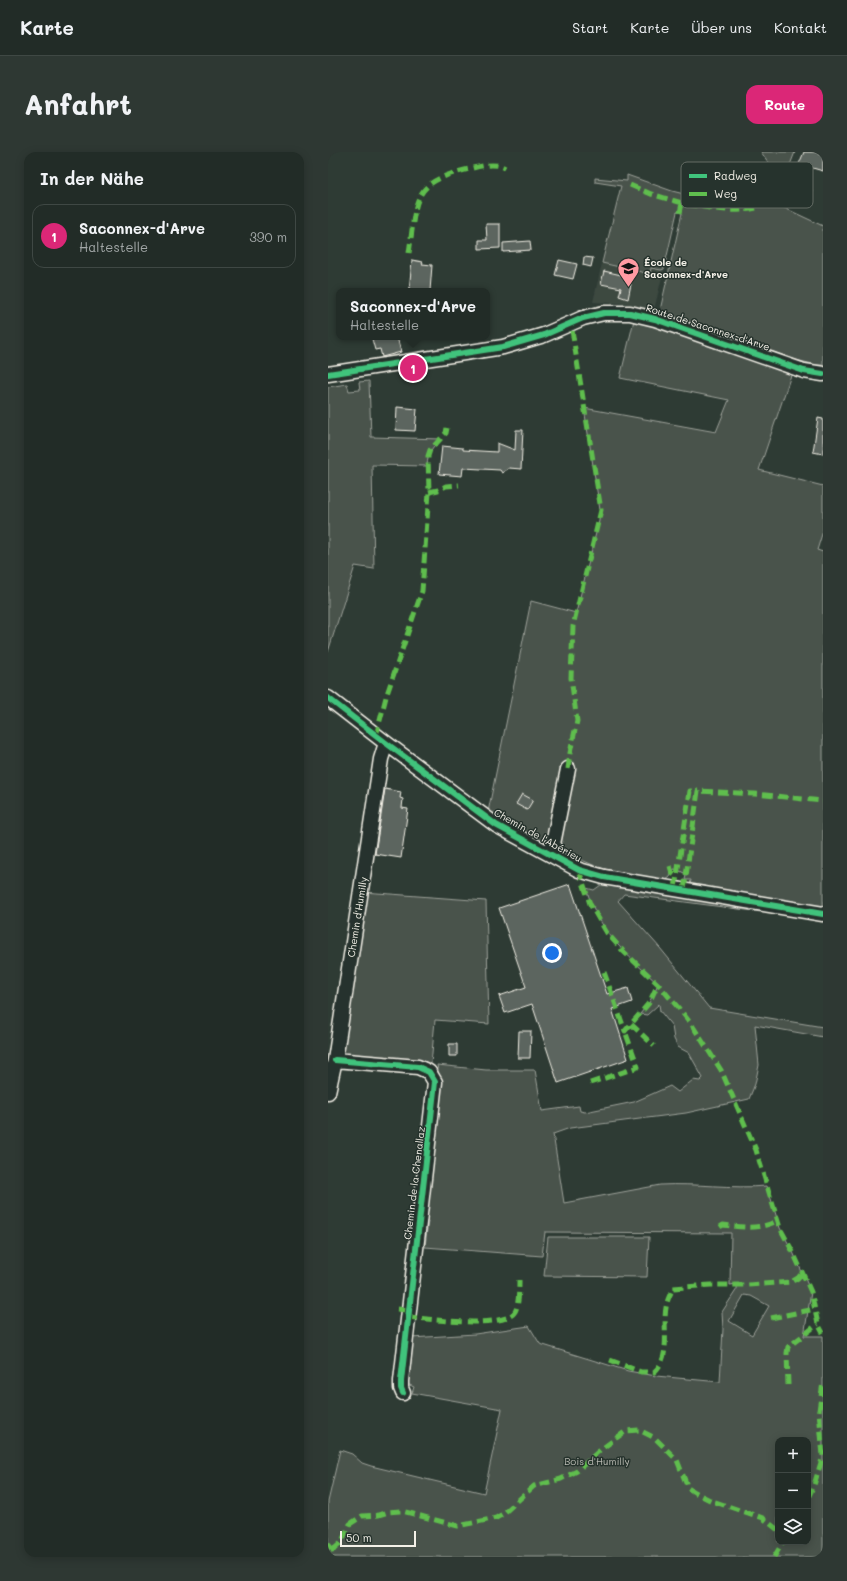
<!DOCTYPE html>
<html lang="de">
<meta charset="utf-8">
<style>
body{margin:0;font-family:Mali,sans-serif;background:#2e3833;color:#f1f3f6}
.controls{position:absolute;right:12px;bottom:12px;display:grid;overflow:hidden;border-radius:8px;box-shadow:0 2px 10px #0003}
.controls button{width:36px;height:36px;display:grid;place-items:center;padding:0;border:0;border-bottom:1px solid #3f4844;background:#222c27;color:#f1f3f6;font:20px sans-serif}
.scale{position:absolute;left:12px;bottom:10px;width:76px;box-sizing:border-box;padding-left:4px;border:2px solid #f4f1e8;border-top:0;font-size:11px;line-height:14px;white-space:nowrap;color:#f4f1e8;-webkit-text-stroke:3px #26332d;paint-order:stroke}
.you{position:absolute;left:224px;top:801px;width:14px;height:14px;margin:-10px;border:3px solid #fff;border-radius:50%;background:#1a73e8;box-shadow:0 0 0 6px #1a73e833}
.badge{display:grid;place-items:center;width:26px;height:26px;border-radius:50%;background:#db2777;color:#fff;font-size:13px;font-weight:700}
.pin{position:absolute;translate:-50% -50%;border:2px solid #fff;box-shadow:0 1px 4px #0006}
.popup{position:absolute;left:8px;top:136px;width:154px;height:52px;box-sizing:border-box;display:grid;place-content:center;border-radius:8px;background:#222c27;filter:drop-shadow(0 1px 3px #0005);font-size:13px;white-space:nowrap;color:#a2a7a7}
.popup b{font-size:15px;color:#f1f3f6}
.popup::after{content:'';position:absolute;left:50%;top:100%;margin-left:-8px;border:8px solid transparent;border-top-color:#222c27}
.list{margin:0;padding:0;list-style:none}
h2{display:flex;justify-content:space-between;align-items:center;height:52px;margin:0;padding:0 16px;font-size:17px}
h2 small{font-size:13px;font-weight:400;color:#a2a7a7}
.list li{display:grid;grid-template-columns:26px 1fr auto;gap:12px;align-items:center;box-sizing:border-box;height:64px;margin:0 8px 8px;padding:0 8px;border:1px solid #3f4844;border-radius:12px}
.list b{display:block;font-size:15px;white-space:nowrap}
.list p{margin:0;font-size:13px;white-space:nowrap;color:#a2a7a7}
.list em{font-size:13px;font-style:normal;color:#a2a7a7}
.icon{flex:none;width:22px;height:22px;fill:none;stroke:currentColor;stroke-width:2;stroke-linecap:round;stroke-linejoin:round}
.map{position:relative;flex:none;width:495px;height:1405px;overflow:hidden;border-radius:12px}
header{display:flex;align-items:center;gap:24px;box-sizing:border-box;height:56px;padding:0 20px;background:#222c27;border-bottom:1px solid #3f4844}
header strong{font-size:19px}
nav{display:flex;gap:22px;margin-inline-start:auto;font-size:14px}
.intro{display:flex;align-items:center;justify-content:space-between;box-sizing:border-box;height:96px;padding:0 24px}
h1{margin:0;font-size:28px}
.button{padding:10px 18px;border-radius:12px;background:#db2777;color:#fff;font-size:14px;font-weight:700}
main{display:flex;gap:24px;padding:0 24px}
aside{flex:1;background:#222c27;border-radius:12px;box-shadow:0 2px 10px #0003}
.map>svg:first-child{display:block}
</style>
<header>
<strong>Karte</strong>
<nav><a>Start</a><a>Karte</a><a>Über uns</a><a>Kontakt</a></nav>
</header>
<div class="intro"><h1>Anfahrt</h1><a class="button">Route</a></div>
<main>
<aside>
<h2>In der Nähe<small></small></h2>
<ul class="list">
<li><span class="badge">1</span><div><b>Saconnex-d'Arve</b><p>Haltestelle</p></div><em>390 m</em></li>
</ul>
</aside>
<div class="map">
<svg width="495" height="1405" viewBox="0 0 495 1405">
<rect width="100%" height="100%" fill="#2e3b34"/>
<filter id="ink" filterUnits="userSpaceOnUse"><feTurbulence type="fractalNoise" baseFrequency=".025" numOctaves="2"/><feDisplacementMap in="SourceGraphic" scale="8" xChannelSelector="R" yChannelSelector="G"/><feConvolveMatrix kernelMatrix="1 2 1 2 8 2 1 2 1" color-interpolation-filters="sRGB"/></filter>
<g filter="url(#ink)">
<path fill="#3c4841" d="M274,111L321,122L323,116L333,118L336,117L327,154L320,157L299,152L265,150Z"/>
<path fill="#48524c" stroke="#9ea29a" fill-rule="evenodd" d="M433,0H467L455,31Z
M299,23L344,39L404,54H409L450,46L448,52L495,74V213H489L468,208L340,163L334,160L333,154L354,61L349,60L336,117L333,118L323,116L322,122L274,111L293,34L267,30V26L299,29Z
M306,168L464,220L431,318L495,334V379L489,398L495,400V756L362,733L363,728H357L358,722L350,718L346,717L342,725L338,728L274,717L216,691L160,660L203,449L248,461L271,369L272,358L256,256L388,280L401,248L292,226Z
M41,229L43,285L113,287C103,296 100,301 99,314L44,313L46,417L27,414L0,500V235L19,232L21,239L32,238L31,230Z
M277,730L425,753L433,760L296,742L290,749L332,796L381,856L495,875V885L427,873L431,913L427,932L421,947L358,961L242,976L225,982L236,1051L332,1033C368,1031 403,1037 439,1034L452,1076L465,1100L483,1140L476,1184H495V1405H0V1350L12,1298L24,1302L34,1311L43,1314L156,1341L174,1257L84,1241L86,1235L75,1230L83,1186L147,1182L201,1174L212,1192L300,1219L328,1224L392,1230L395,1177L394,1160L409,1137V1132L402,1133L403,1081L217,1080L214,1104L97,1095L100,1069H96L113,932L109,913L158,918H207L214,959L251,954L252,959L257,960L306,950L342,934L350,940L365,928L372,929L375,926L361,901L350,895L346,887L344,874L332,859L331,852L319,863L312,862L321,851L330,832C298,802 271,780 258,736L266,738ZM416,1143L423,1144L441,1154L424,1183L401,1169ZM450,1288H480V1390H450Z
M35,740L158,749L161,872L107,868L103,912L14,905Z
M220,1085H321L319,1125L216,1124Z"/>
<path fill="#5c655e" stroke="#f4f1e8" d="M476,0H487L495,3V19L471,12Z
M465,32L484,39L479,54L459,46Z
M158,72H172V96L151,97V88H159Z
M202,89L203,98L175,100V91Z
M256,105L265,106L263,115L255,113Z
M84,108L95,110L94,112L104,113L102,139H81Z
M231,108L249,112L245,127L227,123Z
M276,119L302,125L300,132H303L300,147L291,144L293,136L273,132Z
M54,185H69L73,200L54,205L52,197L47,198L44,187Z
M69,255L89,257L87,279L68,278Z
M490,266L495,267V302L485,300Z
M188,278H195L193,317L181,316L174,321L172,318L135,316L134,324L111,322L114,294L135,296V298L169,300V291L187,298Z
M57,637L73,640L72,646L75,647L74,656L80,657L73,706L47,702Z
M194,642L205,648L199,658L188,652Z
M242,732L279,842L300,836L304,850L284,857L300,907L230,931L204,852L177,861L171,844L198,835L171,756Z
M191,879H203L202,906H190Z
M121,892H129V904H121Z"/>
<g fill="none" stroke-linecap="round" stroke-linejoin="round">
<defs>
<path id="minor" d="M0,222L175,195L216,183L255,166L276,161H302L327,167L476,219L495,222
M0,546L58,591L168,673L251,718L276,725L495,762
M223,702L240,617
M7,908L90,915L101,920L107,930L73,1229V1236L75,1241
M0,940L7,908L53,607L58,591"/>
</defs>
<use href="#minor" stroke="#f4f1e8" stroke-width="17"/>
<use href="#minor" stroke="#26332d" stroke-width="14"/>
<path stroke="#5fbe4e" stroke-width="5" stroke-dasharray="10 5" stroke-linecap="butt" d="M302,33L323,42L354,51
M352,61L354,51C382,56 405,62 433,55
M81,101C89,47 82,31 141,17C153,14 167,10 177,16
M101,340L110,338L118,334L131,333
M48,584L58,545L94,439L101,340L100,304L102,298L118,281L119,276
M240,617L242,601L249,569L243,526L245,474L273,358L243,172
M342,714L344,721L349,725
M251,718L262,752L279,781L295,799L330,832L353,859L364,873L393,918L428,998L452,1076L465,1100L483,1140L490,1172L495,1181
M347,736L362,639H370
M356,738L370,639L427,642L495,649
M276,820L297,879L321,851L330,832
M303,872L326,894
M262,931L310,915L297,879
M392,1075L395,1073C414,1075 431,1078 449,1069
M69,1157L80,1158
M79,1165C99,1167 173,1177 186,1161C191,1156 191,1136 191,1128
M443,1166L487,1157
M282,1208L313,1220H326C345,1204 333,1172 339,1151C340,1146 343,1141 345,1136L383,1133H419L463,1130L470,1126L474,1121
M460,1233L459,1201L460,1195L490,1172
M480,1346L486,1333L495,1304L491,1259L495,1230
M0,1392L5,1398L7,1405
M5,1398L13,1391L22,1372L34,1364L51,1363L60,1360L74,1359L130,1374L168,1366L175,1362L206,1334L233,1327L249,1319L272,1298L298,1279L311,1278L327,1286L349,1308L360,1336L366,1340L384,1349L435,1366L450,1378
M446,1405L455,1390"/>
<defs>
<path id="cycleway" d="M0,222L175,195L216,183L255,166L276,161H302L327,167L476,219L495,222
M0,546L58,591L168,673L251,718L276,725L495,762
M7,908L90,915L101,920L107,930L73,1229V1236L75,1241"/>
</defs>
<use href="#cycleway" stroke="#26332d" stroke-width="8"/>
<use href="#cycleway" stroke="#40c37c" stroke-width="6"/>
</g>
</g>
<defs>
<symbol id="school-pin" viewBox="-11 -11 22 30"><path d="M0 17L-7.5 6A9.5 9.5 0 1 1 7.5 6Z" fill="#ff9aa2" stroke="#26332d"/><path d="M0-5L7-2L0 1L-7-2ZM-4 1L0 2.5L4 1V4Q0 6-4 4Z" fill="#111"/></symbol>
</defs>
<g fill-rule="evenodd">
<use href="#school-pin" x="288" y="104" width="25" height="34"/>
</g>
<g text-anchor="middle" stroke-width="3" stroke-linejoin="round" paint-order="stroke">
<g font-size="10" font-weight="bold" fill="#f4f1e8" stroke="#26332d" text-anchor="start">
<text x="316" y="114">École de<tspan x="316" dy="12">Saconnex-d'Arve</tspan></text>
</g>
<g font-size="10" fill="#f4f1e8" stroke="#26332d">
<text transform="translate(380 175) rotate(18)" y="4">Route de Saconnex-d'Arve</text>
<text transform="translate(210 683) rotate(29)" y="4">Chemin de l'Abérieu</text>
<text transform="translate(29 765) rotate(-81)" y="4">Chemin d'Humilly</text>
<text transform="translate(86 1031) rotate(-83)" y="4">Chemin de la Chenallaz</text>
</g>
<g font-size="10" fill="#b8b9b1" stroke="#26332d">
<text x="269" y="1313">Bois d'Humilly</text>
</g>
</g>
<rect x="353" y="10" width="132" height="46" rx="6" fill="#26332d" stroke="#646c65" stroke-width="1"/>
<rect x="361" y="22" width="18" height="4" fill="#40c37c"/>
<rect x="361" y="40" width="18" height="4" fill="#5fbe4e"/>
<g font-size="11" fill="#f4f1e8">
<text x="386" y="28">Radweg</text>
<text x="386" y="46">Weg</text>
</g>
</svg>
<div class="controls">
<button>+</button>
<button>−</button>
<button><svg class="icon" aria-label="layers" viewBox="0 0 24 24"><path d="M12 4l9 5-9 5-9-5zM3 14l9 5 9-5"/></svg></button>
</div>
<div class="scale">50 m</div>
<div class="you"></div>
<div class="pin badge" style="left:85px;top:216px">1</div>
<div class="popup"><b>Saconnex-d'Arve</b>Haltestelle</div>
</div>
</main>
